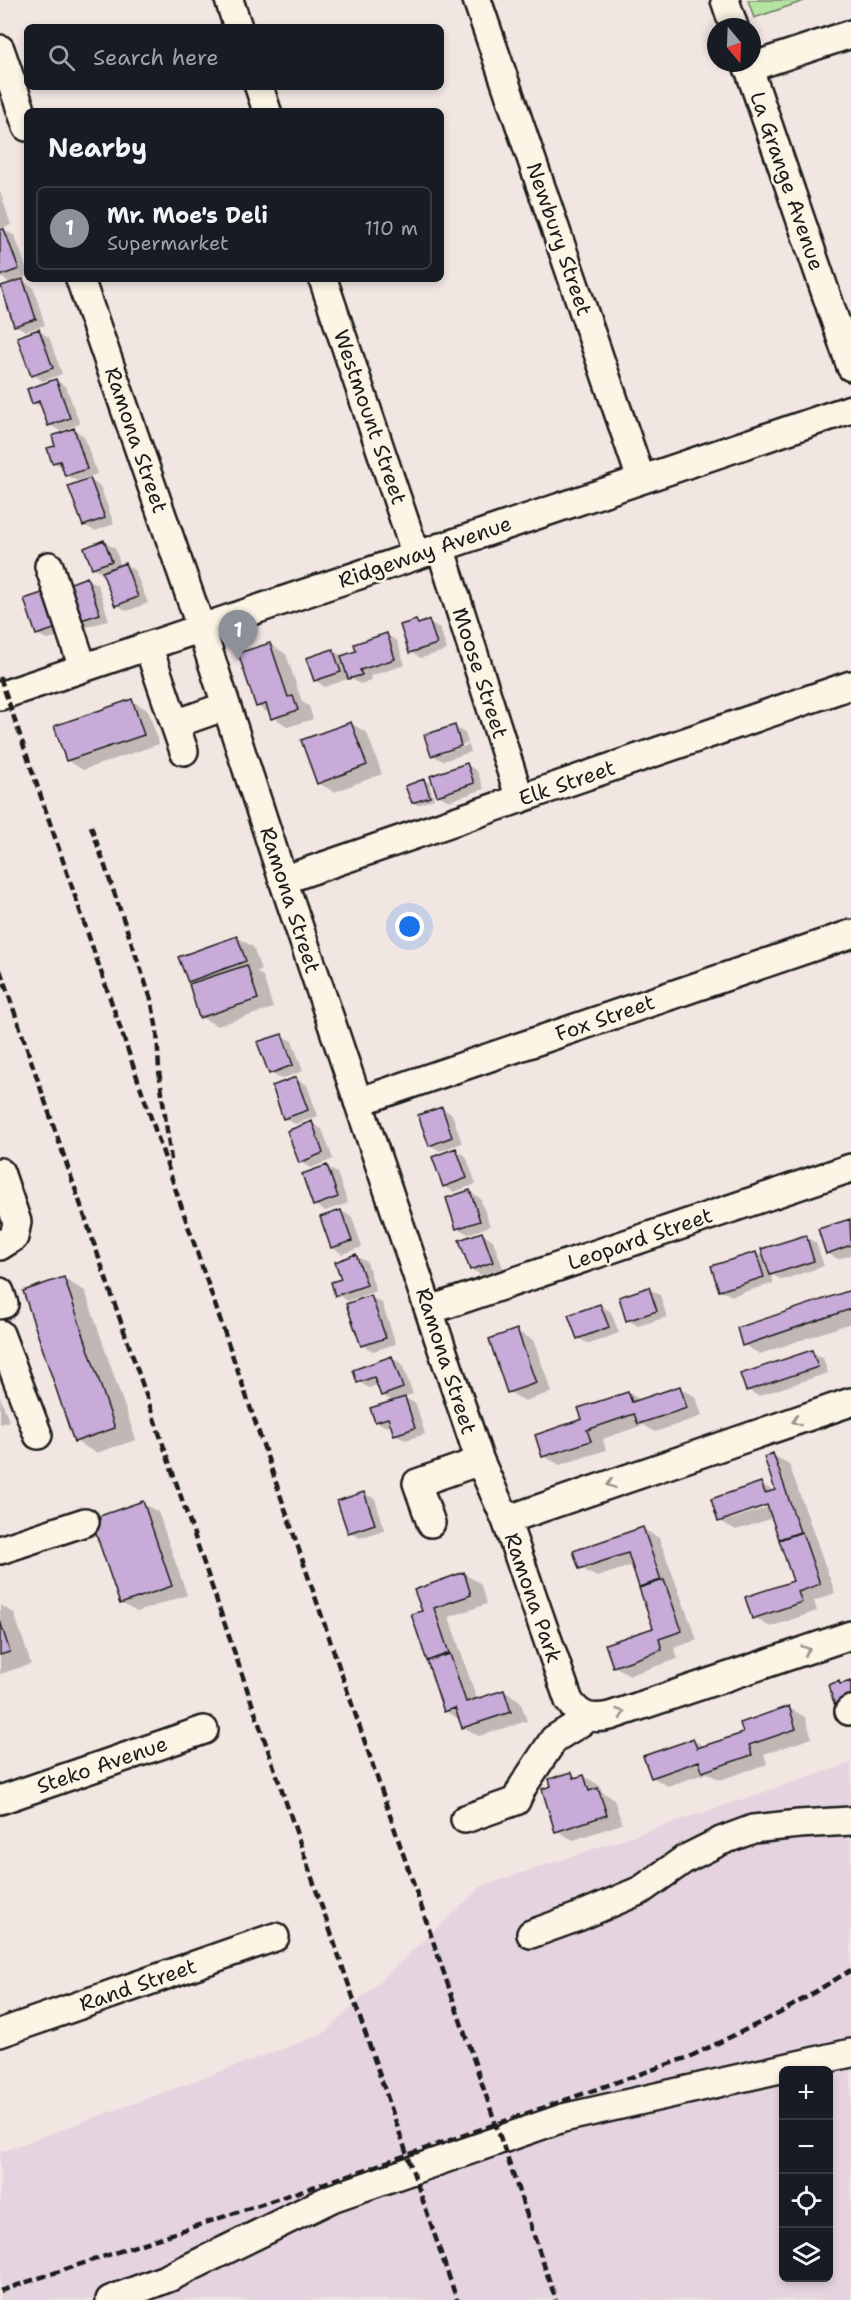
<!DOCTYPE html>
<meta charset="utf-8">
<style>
body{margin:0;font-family:"Shantell Sans",sans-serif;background:#20242c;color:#f1f3f6}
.controls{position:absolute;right:18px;bottom:18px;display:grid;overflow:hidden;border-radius:9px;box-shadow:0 3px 9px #0003}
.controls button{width:54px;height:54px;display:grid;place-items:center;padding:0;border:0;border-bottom:2px solid #363941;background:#171b24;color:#f1f3f6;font:30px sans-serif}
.compass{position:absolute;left:707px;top:18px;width:54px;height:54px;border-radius:50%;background:#171b24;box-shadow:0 3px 9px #0003;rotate:161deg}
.you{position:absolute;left:410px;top:927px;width:21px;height:21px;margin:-15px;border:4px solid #fff;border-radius:50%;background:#1a73e8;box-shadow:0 0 0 9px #1a73e833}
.badge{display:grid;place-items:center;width:39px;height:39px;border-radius:50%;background:#8c9099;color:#fff;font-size:20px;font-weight:700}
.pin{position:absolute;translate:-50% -50px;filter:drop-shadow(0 2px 3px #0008)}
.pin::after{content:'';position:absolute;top:32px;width:21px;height:18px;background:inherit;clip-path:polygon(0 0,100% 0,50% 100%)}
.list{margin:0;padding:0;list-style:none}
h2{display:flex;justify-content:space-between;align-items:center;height:78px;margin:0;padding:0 24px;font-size:26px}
h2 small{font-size:20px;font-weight:400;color:#9ea1a6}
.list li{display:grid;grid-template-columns:39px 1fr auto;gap:18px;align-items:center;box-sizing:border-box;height:84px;margin:0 12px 12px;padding:0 12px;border:2px solid #363941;border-radius:9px}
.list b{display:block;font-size:22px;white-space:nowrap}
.list p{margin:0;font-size:20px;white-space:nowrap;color:#9ea1a6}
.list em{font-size:20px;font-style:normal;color:#9ea1a6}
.icon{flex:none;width:33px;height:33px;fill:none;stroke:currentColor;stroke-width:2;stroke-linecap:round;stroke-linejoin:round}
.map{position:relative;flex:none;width:851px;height:2300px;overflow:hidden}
.search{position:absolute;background:#171b24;box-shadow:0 3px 9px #0003;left:24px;top:24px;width:420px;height:66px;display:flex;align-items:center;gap:15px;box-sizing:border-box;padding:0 21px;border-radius:9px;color:#9ea1a6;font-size:22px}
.panel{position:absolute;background:#171b24;box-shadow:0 3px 9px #0003;left:24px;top:108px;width:420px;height:174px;border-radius:9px}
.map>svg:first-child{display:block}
</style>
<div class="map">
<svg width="851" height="2300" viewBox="0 0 851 2300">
<rect width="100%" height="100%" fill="#f2e6e3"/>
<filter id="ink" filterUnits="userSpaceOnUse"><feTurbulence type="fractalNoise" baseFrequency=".0167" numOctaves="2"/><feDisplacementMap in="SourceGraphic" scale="12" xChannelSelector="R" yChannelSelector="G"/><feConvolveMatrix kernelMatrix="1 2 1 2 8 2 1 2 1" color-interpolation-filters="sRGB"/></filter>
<g filter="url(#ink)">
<path fill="#e5d4e0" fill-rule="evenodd" d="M851,1763V2300H0V2152L323,2034L482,1886ZM784,2070H828V2278H784Z"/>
<path fill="#b6e3a1" stroke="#69805e" stroke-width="1.5" d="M748,0H807L754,18Z"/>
<path fill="#0003" fill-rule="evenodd" d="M0,191L11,225L0,229Z
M4,230L15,236L27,270V276L19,279L33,287L45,325L26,331L15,325L12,284L0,277V232Z
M38,331L49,337L62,374L43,381L33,375Z
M56,380L66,387L80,424L60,431L50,425L43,408L33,403Z
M74,430L84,436L97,474L77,481L66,475L64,468L53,462L57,447Z
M90,480L100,486L114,524L95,531L84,525Z
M104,542L115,548L121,566L125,564L135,571L148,603L127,611L117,605L103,574L93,567Z
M87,579L98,585L109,620L87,627L76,621Z
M59,598L70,633L48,640L37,634Z
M416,622L421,625L429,622L440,628L447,650L421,658L410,652Z
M387,635L397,641L405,665L370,676L371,681L360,684L350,678L325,687L315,680L333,651L343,656L358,652Z
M270,644L286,654L302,702L309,706L313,719L288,727L258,706Z
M132,701L148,710L159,744L83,770L67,760Z
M351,723L367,733L382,774L334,792L318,783Z
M454,727L465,733L471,752L443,761L432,755ZM468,743L469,745L438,755V752Z
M466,764L477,771L484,789L449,801L438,795Z
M424,780L429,783L434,799L418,805L413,802Z
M237,937L253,947L261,970L256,972L263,976L273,1008L217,1026L201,1017L194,984L189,981Z
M281,1035L292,1041L303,1071L281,1079L270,1073Z
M296,1079L307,1085L318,1116L295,1124L284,1118Z
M442,1108L452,1114L462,1143L440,1151L430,1145Z
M311,1123L322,1129L333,1159L311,1168L300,1162Z
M456,1150L466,1156L476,1184L454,1192L444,1186Z
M327,1167L337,1173L348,1203L325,1211L315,1205Z
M470,1192L480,1198L490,1226L468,1234L457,1228Z
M341,1211L352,1217L362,1247L342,1254L332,1247Z
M850,1221L851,1255L838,1259L827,1253Z
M482,1233L493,1240L503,1268L481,1275L471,1269Z
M806,1237L816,1243L824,1266L782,1280L771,1274L774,1283L731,1296L721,1290L756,1253L766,1259Z
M356,1256L367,1262L376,1291L347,1301L337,1294Z
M64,1279L85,1291L136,1440L96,1453L75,1441Z
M649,1289L660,1295L667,1317L638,1326L628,1320Z
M851,1291V1323L760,1354L744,1345Z
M371,1297L382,1303L396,1344L373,1351L362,1345Z
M600,1305L611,1312L619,1333L589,1344L578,1338Z
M517,1331L533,1340L552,1392L525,1401L509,1392Z
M812,1352L823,1358L828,1373L758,1396L747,1390Z
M392,1358L402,1364L413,1394L404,1397L416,1404L425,1434L406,1440L395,1434L392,1425L386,1427L376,1421L394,1402L382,1395L378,1385L369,1388L359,1382Z
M680,1388L696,1397L702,1416L655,1432L643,1425L603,1439L606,1450L560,1465L543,1456L584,1420L628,1393L641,1400Z
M0,1396L9,1421L0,1424Z
M773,1455L789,1464L835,1593L814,1601L817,1611L770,1627L754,1617L795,1582L773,1518L736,1530L720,1521L761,1484L774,1491L777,1490ZM774,1502L775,1505L729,1520V1517Z
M364,1493L375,1499L385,1530L360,1538L349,1532Z
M142,1503L158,1512L187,1595L137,1612L121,1603Z
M643,1529L659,1538L697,1640L674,1648L678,1659L630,1675L614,1666L655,1629L633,1565L597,1577L581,1568Z
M464,1574L480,1583L487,1604L449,1617L477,1700L504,1691L520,1701L527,1721L479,1736L463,1727L461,1720L445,1711L413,1615L424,1611Z
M0,1605L14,1613L31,1664L0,1674Z
M789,1708L805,1717L812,1738L764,1754L767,1764L720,1780L707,1773L668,1786L652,1777L693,1740L705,1747L745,1734Z
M572,1774L579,1778L584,1776L600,1786L602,1792L614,1799L622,1824L573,1840L557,1831L553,1787Z"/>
<path fill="#c8abd9" stroke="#1c1c1c" stroke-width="1.5" d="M4,229L19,269L0,276V230Z
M23,279L36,319L14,326L1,286Z
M39,329L53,368L31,376L17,337Z
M56,379L70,418L48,426L39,401L32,404L27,389Z
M74,428L87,469L65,476L60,461L52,463L47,448L55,446L52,436Z
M90,478L105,518L83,526L68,486Z
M104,540L112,561L92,568L84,548Z
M125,563L138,597L115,606L102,572Z
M87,577L100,614L75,622L63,586Z
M48,591L60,627L36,635L24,599Z
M416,620L418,624L429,620L437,644L409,653L400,625Z
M387,633L395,659L360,670L362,675L348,679L341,656L356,651L354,644Z
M270,643L288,697L293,696L298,710L271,719L266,704L256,707L238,653Z
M333,649L341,672L314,681L306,658Z
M132,699L144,735L66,761L54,726Z
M351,722L367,765L317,784L301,740Z
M455,725L461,746L431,756L424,735Z
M467,763L474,783L437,796L430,776Z
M424,779L430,797L412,803L405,786Z
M237,936L246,961L188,982L178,957Z
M247,965L258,999L199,1018L189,984Z
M282,1034L293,1065L269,1074L257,1042Z
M296,1077L308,1110L283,1119L272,1086Z
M442,1107L452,1137L429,1146L418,1115Z
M312,1121L323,1153L299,1163L287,1131Z
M456,1148L467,1178L443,1187L432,1157Z
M327,1165L338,1197L313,1206L302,1174Z
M470,1190L480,1221L456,1229L446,1198Z
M341,1210L352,1241L331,1248L320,1217Z
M850,1219L851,1245L826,1254L818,1229Z
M482,1232L493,1262L470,1270L459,1240Z
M806,1235L814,1261L770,1275L761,1249Z
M756,1252L764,1277L719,1291L711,1266Z
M356,1254L367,1285L335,1296L331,1282L341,1279L335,1262Z
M64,1277L115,1428L74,1442L23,1291Z
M649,1287L657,1311L626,1321L619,1297Z
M851,1290V1309L742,1346L737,1328Z
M371,1295L386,1338L361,1346L346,1304Z
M600,1304L609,1327L577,1339L568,1315Z
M517,1329L536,1383L507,1393L489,1339Z
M812,1350L818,1367L746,1391L740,1374Z
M392,1356L403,1388L381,1396L374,1377L357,1383L353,1370Z
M680,1386L687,1408L638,1424L634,1414L587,1430L591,1441L542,1457L535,1435L582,1419L578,1408L628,1392L632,1402Z
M405,1397L415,1428L394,1435L388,1418L375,1422L370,1408Z
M773,1453L800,1532L779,1539L767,1505L718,1522L711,1499L761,1482L765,1493L775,1490L764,1457Z
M364,1492L375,1524L348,1533L337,1501Z
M143,1501L172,1586L120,1604L91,1519Z
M643,1527L661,1580L639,1587L628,1553L579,1569L573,1551Z
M802,1532L820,1584L798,1592L802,1602L752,1619L745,1597L793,1581L779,1540Z
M464,1572L471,1595L434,1608L449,1653L427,1661L411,1614L422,1611L414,1590Z
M664,1580L682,1631L659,1639L662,1650L613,1667L605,1644L653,1628L639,1588Z
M0,1621L10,1652L0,1655Z
M450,1654L466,1702L504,1690L511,1712L462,1728L455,1708L444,1712L427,1661Z
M839,1681L840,1684L851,1681V1701L840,1720L828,1685Z
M789,1706L796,1729L749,1745L752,1755L702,1772L699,1761L651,1778L643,1756L693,1739L697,1748L743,1733L740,1723Z
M572,1772L574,1778L584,1775L589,1791L598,1788L607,1815L555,1832L542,1789L551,1786L549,1779Z"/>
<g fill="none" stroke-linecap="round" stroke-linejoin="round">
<defs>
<path id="minor" d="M229,0L238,27
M477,0L641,479
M725,0L734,27
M0,49L27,127
M747,63L851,367
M748,68L851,34
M259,87L267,111
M80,279L201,628L283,880L480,1461L506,1520
M323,279L416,555
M440,547L520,799
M49,566L83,668
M148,646L184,751
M0,696L851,409
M175,724L226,706
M283,880L851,685
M358,1102L851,934
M0,1172L17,1222L14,1237L0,1246
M0,1292L4,1304L0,1305
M430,1310L851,1168
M0,1334L38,1435
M851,1402L506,1520L569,1701C580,1717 591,1720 610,1716L851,1635
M431,1523L417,1483L480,1461
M0,1550L85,1522
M849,1711L851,1710
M0,1800L204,1730
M465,1819L516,1801L523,1786L554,1739L588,1718
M531,1934L578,1917L641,1890L685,1859L721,1841L753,1829L799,1824L851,1821
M0,2033L275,1937
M110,2300L168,2278L332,2198L563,2118L851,2053"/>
</defs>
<use href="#minor" stroke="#1c1c1c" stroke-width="32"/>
<use href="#minor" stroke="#fcf5e5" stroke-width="27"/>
<path stroke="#1c1c1c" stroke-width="4.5" stroke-dasharray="9 4.5" stroke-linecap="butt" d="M0,677L556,2300
M91,826L151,999L157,1030L159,1071L171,1160
M0,970L457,2300
M0,2291L361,2171L689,2057L780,2013L851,1970"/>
</g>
<defs><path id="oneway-chevron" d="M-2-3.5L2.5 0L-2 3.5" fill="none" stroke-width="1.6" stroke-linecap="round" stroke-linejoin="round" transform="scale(1.5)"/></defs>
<g stroke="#97938b">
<use href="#oneway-chevron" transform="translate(796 1421) rotate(161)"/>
<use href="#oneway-chevron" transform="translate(611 1484) rotate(161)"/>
<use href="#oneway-chevron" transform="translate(806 1650) rotate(-19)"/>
<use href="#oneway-chevron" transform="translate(621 1713) rotate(-19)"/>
</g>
</g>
<g text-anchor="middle" stroke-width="5" stroke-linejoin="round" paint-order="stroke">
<g font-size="21" fill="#1c1c1c" stroke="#fcf5e5">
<text transform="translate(787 181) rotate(71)" y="7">La Grange Avenue</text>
<text transform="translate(559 239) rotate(71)" y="7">Newbury Street</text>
<text transform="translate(370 417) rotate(71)" y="7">Westmount Street</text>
<text transform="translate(136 440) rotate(71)" y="7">Ramona Street</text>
<text transform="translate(425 552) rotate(-19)" y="7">Ridgeway Avenue</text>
<text transform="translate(480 673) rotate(72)" y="7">Moose Street</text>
<text transform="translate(567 783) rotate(-19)" y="7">Elk Street</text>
<text transform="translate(290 900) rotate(72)" y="7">Ramona Street</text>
<text transform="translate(605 1018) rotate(-19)" y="7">Fox Street</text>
<text transform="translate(640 1239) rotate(-19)" y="7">Leopard Street</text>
<text transform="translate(446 1361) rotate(72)" y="7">Ramona Street</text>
<text transform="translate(533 1598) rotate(71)" y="7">Ramona Park</text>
<text transform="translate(102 1765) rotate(-19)" y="7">Steko Avenue</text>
<text transform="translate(138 1985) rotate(-19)" y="7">Rand Street</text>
</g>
</g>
</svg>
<div class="controls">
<button>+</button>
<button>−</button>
<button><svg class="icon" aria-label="locate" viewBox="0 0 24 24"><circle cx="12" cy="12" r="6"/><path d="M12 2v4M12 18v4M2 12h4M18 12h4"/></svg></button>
<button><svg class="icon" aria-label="layers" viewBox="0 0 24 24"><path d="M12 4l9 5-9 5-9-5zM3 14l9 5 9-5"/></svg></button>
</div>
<svg class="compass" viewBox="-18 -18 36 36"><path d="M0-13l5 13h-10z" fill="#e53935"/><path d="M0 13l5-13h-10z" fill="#9ea1a6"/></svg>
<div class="you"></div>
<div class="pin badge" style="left:238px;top:660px">1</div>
<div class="search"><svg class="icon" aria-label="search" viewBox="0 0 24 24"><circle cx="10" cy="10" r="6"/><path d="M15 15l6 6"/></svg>Search here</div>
<section class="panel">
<h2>Nearby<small></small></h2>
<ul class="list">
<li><span class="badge">1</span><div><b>Mr. Moe's Deli</b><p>Supermarket</p></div><em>110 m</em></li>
</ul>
</section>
</div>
